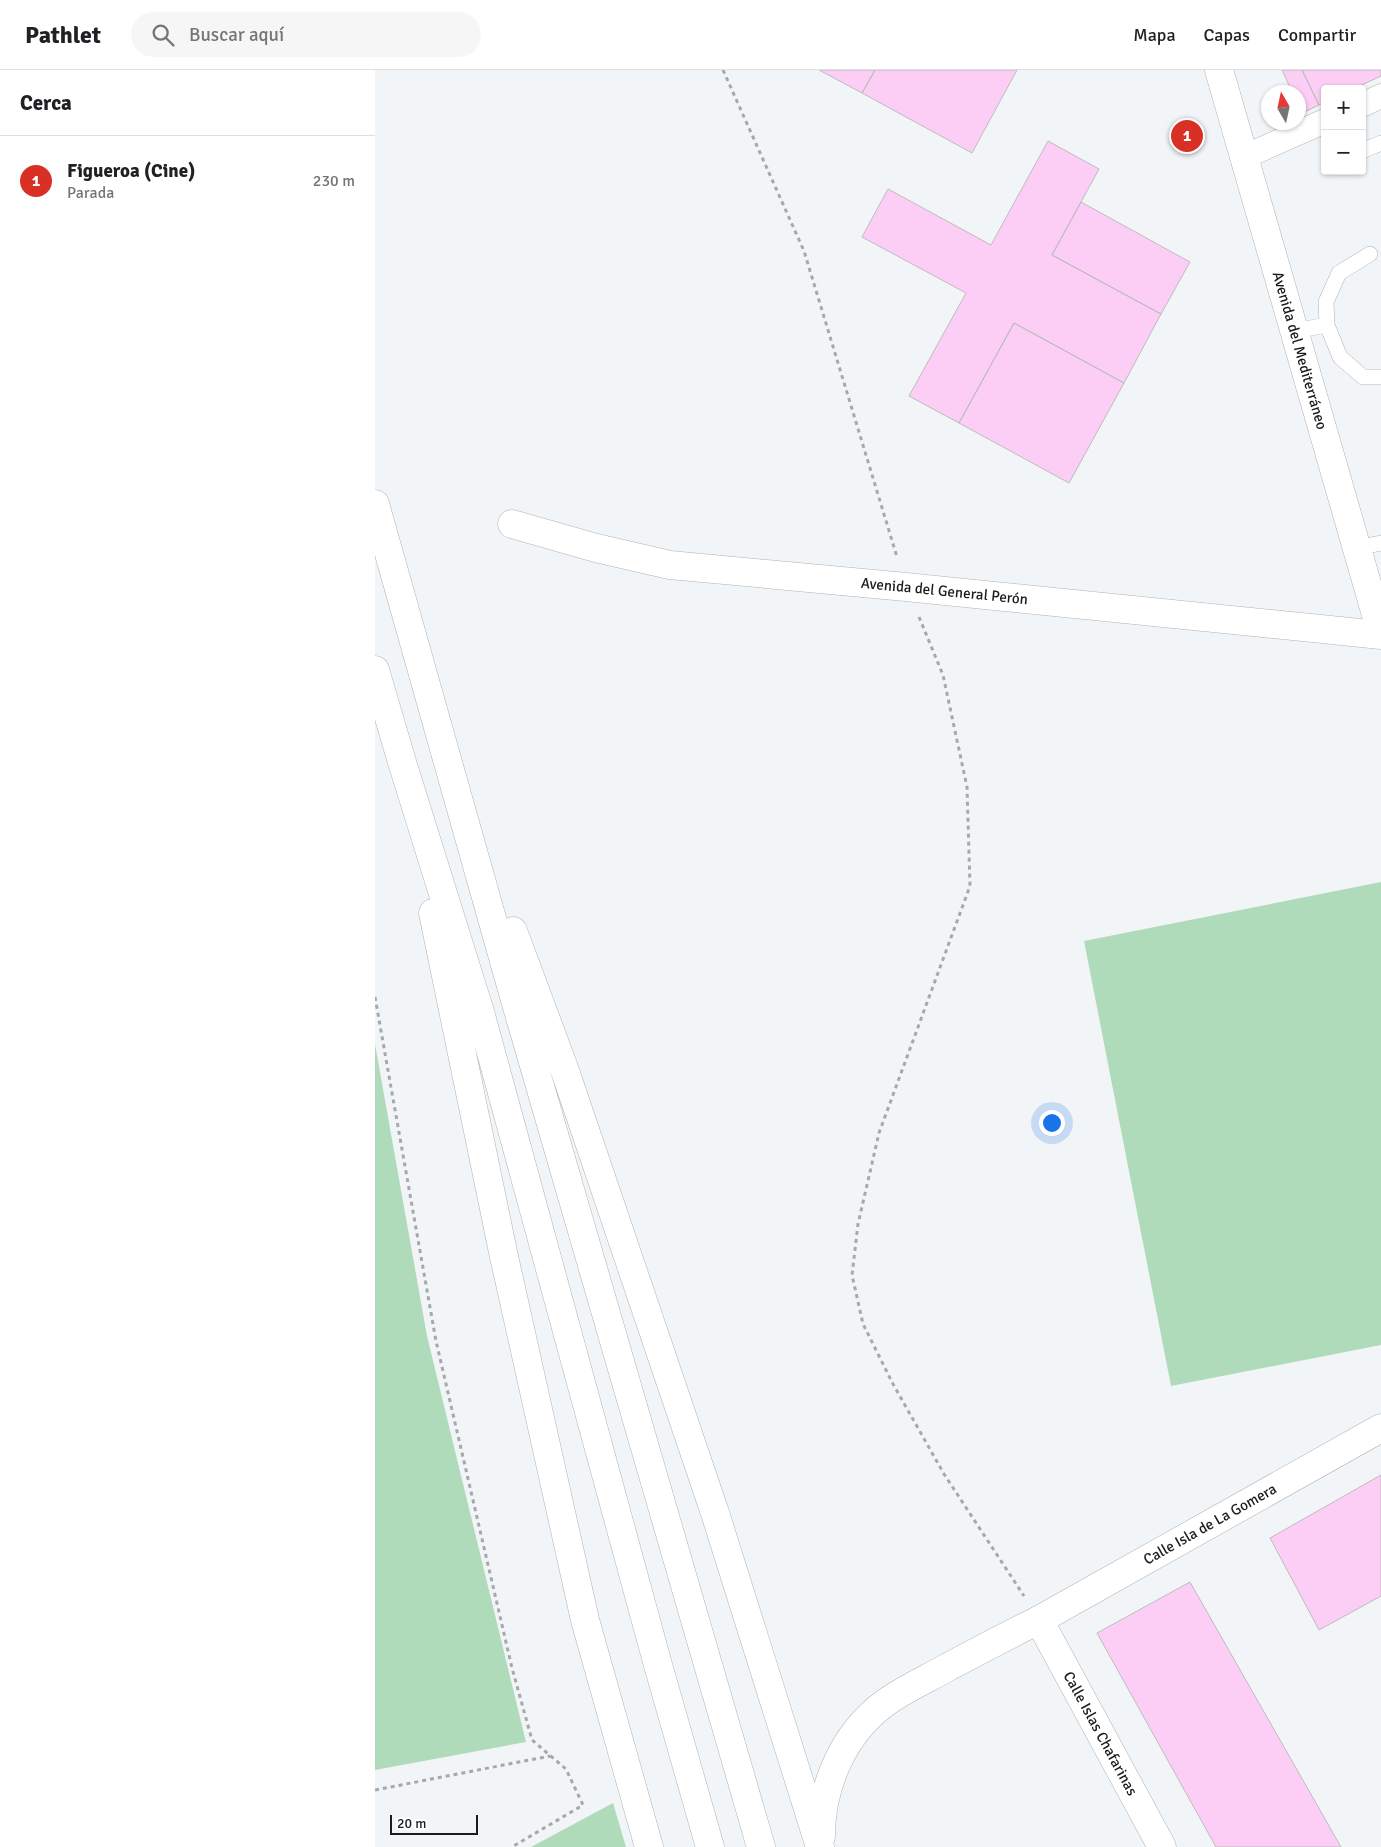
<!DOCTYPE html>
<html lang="es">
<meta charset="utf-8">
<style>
body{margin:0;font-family:Signika,sans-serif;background:#f6f6f6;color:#202124}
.controls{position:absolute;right:15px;top:15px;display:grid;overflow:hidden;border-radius:5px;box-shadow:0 1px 4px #0004}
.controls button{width:45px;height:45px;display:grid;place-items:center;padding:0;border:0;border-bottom:1px solid #e0e0e0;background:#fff;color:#202124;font:25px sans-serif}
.compass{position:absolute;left:886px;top:15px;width:45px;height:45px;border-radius:50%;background:#fff;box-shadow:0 1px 4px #0004;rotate:351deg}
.scale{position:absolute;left:15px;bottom:12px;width:88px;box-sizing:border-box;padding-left:5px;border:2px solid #1b1c1d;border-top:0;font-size:14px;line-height:18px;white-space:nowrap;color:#1b1c1d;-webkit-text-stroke:4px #fff;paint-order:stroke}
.you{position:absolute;left:676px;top:1052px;width:18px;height:18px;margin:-12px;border:4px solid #fff;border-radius:50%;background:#1a73e8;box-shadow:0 0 0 8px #1a73e833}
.badge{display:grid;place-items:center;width:32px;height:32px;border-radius:50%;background:#d93025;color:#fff;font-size:16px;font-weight:700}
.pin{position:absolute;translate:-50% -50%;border:2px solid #fff;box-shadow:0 1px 5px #0006}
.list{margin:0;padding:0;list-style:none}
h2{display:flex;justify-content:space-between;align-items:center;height:65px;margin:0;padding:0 20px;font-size:21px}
h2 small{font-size:16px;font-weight:400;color:#757577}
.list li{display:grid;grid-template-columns:32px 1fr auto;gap:15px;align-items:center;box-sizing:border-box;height:90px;padding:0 20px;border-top:1px solid #e0e0e0}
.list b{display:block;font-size:19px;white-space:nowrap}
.list p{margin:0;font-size:16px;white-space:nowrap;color:#757577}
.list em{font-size:16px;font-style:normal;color:#757577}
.icon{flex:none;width:28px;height:28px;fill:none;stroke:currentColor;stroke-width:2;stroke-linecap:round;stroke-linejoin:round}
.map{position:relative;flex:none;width:1006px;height:1777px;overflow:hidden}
header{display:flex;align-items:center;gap:30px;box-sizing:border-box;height:70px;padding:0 25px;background:#fff;border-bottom:1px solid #e0e0e0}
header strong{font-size:24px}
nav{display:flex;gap:28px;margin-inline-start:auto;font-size:18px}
.search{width:350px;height:45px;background:#f6f6f6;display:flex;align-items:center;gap:12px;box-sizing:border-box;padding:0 18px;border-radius:28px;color:#757577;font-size:19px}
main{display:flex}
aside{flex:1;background:#fff}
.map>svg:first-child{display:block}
</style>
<header>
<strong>Pathlet</strong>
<div class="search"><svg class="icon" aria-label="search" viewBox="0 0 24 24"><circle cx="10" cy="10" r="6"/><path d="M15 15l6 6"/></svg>Buscar aquí</div>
<nav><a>Mapa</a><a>Capas</a><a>Compartir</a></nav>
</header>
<main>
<aside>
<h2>Cerca<small></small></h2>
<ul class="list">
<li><span class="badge">1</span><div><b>Figueroa (Cine)</b><p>Parada</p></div><em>230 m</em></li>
</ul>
</aside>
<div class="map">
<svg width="1006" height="1777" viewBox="0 0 1006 1777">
<rect width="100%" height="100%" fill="#f2f5f7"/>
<path fill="#b0dbba" d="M1006,812V1275L796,1316L709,871Z
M0,974L52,1266L151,1672L0,1700Z
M238,1733L251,1777H156Z"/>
<path fill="#fccef5" stroke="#bebbbd" d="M444,0H500L487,23Z
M500,0H642L597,83L487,23Z
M907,0H927L944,35L927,43L924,36V22H917Z
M927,0H1006V6L978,19H950V32L944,35Z
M673,71L724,99L677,185L786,244L749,313L639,253L584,353L534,326L591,223L487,167L513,119L616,175Z
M706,132L815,192L786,244L677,185Z
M639,253L749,313L694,413L584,353Z
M1006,1405V1526L944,1560L895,1468Z
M815,1512L966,1777H841L722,1563Z"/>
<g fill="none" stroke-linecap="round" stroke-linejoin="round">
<defs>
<path id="service" d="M987,81L1006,73
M995,184L964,203L951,232L952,255L965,287L988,307H1006
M919,261L952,255
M981,478L1006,473"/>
<path id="pedestrian" d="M987,35L1006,26
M869,87L950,51"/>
<g id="minor">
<path id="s1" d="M137,454L221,478L295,495L531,517L1006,565"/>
<path id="s2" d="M664,1550L787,1777"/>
</g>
<g id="secondary">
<path id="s3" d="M844,0L1006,562"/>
<path id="s4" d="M664,1550L1006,1358"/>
</g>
<path id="trunk" d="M0,434L140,930L386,1777
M0,600L27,692L105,942L283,1595L335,1777
M58,843L128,1182L210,1550L274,1777
M138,861L189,998L340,1443L445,1777
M446,1766C446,1715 469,1663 510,1633C529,1619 552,1609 573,1597C603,1581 633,1565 664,1550"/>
</defs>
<use href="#service" stroke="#b0b2b5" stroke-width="16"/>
<use href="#pedestrian" stroke="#b0b2b5" stroke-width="25"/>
<use href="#minor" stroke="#b0b2b5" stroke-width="29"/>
<use href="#secondary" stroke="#b0b2b5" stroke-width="29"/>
<use href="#trunk" stroke="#b0b2b5" stroke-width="29"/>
<path stroke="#a6a8a9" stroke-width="3" stroke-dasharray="4 4" stroke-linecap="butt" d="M348,0L429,181L522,487
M544,547L568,605L592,717L595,816L504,1063L483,1154L477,1205L488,1254L518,1314L569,1404L649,1526
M0,927L61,1271L137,1598L157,1670L191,1699L208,1735L137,1777
M0,1720L175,1686"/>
<use href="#service" stroke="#fff" stroke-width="15"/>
<use href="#pedestrian" stroke="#fff" stroke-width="24"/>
<use href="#minor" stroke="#fff" stroke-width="28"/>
<use href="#secondary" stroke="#fff" stroke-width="28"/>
<use href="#trunk" stroke="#fff" stroke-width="28"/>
</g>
<g text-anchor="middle" stroke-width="4.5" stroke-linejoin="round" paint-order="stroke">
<g font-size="15" fill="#1b1c1d" stroke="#fff">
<text dy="5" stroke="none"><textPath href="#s3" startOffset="292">Avenida del Mediterráneo</textPath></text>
<text dy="5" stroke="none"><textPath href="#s1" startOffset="439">Avenida del General Perón</textPath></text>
<text dy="5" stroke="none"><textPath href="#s4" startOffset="196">Calle Isla de La Gomera</textPath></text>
<text dy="5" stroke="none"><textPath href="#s2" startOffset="129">Calle Islas Chafarinas</textPath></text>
</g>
</g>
</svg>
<div class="controls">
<button>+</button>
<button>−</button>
</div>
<svg class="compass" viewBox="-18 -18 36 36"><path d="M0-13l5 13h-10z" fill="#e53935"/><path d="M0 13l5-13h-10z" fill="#757577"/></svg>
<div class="scale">20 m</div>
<div class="you"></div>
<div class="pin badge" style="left:812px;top:66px">1</div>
</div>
</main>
